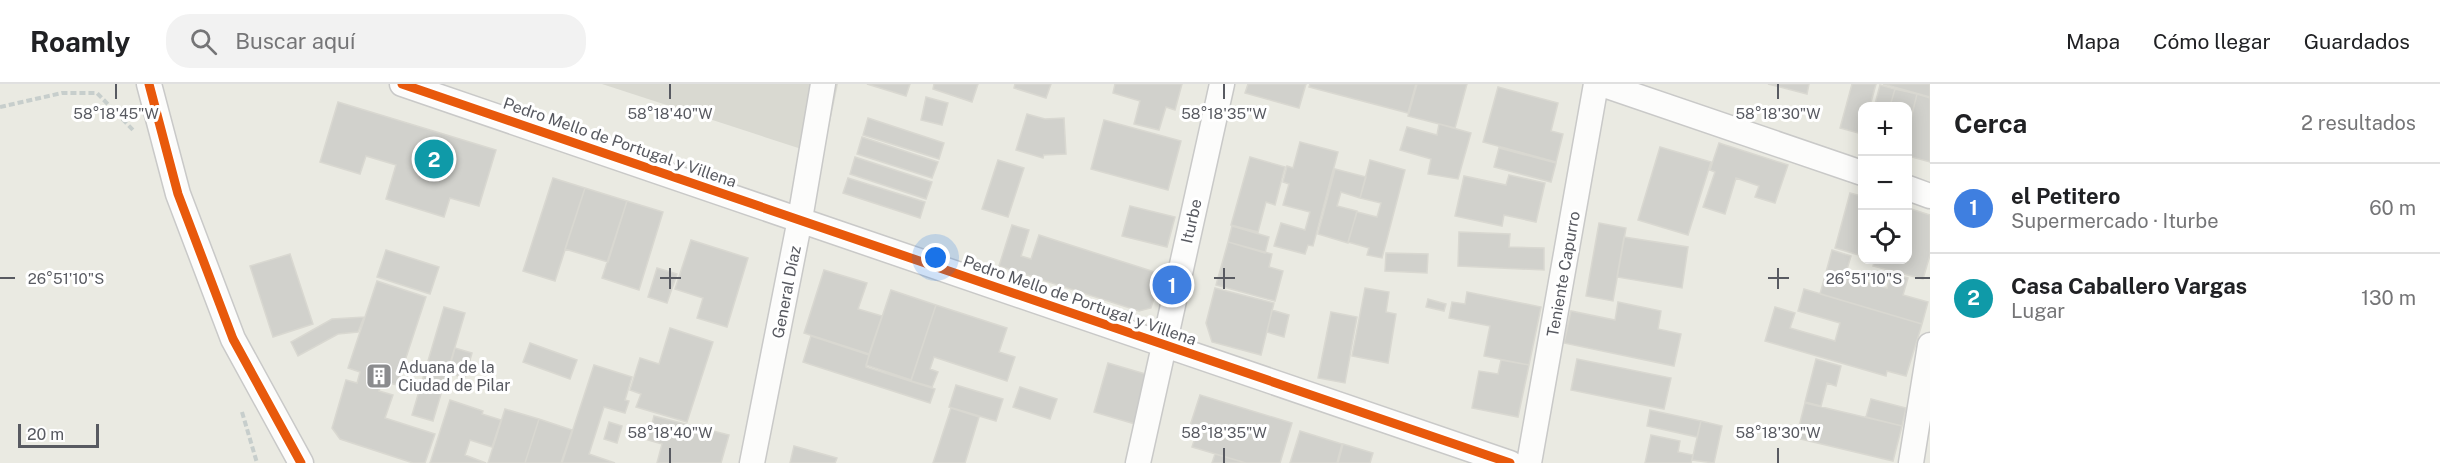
<!DOCTYPE html>
<html lang="es">
<meta charset="utf-8">
<style>
body{margin:0;font-family:"Public Sans",sans-serif;background:#f2f2f2;color:#202124}
.controls{position:absolute;right:18px;top:18px;display:grid;overflow:hidden;border-radius:12px;box-shadow:0 3px 15px #0003}
.controls button{width:54px;height:54px;display:grid;place-items:center;padding:0;border:0;border-bottom:2px solid #e0e0e0;background:#fff;color:#202124;font:30px sans-serif}
.scale{position:absolute;left:18px;bottom:15px;width:81px;box-sizing:border-box;padding-left:6px;border:3px solid #585a61;border-top:0;font-size:16px;line-height:21px;white-space:nowrap;color:#585a61;-webkit-text-stroke:4px #fff;paint-order:stroke}
.you{position:absolute;left:936px;top:174px;width:21px;height:21px;margin:-15px;border:4px solid #fff;border-radius:50%;background:#1a73e8;box-shadow:0 0 0 9px #1a73e833}
.badge{display:grid;place-items:center;width:39px;height:39px;border-radius:50%;background:#8b8c8e;color:#fff;font-size:20px;font-weight:700}
.pin{position:absolute;translate:-50% -50%;border:3px solid #fff;box-shadow:0 2px 6px #0006}
.list{margin:0;padding:0;list-style:none}
h2{display:flex;justify-content:space-between;align-items:center;height:78px;margin:0;padding:0 24px;font-size:26px}
h2 small{font-size:20px;font-weight:400;color:#757577}
.list li{display:grid;grid-template-columns:39px 1fr auto;gap:18px;align-items:center;box-sizing:border-box;height:90px;padding:0 24px;border-top:2px solid #e0e0e0}
.list b{display:block;font-size:22px;white-space:nowrap}
.list p{margin:0;font-size:20px;white-space:nowrap;color:#757577}
.list em{font-size:20px;font-style:normal;color:#757577}
.icon{flex:none;width:33px;height:33px;fill:none;stroke:currentColor;stroke-width:2;stroke-linecap:round;stroke-linejoin:round}
.map{position:relative;flex:none;width:1930px;height:379px;overflow:hidden}
header{display:flex;align-items:center;gap:36px;box-sizing:border-box;height:84px;padding:0 30px;background:#fff;border-bottom:2px solid #e0e0e0}
header strong{font-size:28px}
nav{display:flex;gap:33px;margin-inline-start:auto;font-size:21px}
.search{width:420px;height:54px;background:#f2f2f2;display:flex;align-items:center;gap:15px;box-sizing:border-box;padding:0 21px;border-radius:24px;color:#757577;font-size:22px}
main{display:flex}
aside{flex:1;background:#fff}
.map>svg:first-child{display:block}
</style>
<header>
<strong>Roamly</strong>
<div class="search"><svg class="icon" aria-label="search" viewBox="0 0 24 24"><circle cx="10" cy="10" r="6"/><path d="M15 15l6 6"/></svg>Buscar aquí</div>
<nav><a>Mapa</a><a>Cómo llegar</a><a>Guardados</a></nav>
</header>
<main>
<div class="map">
<svg width="1930" height="379" viewBox="0 0 1930 379">
<rect width="100%" height="100%" fill="#eaeae2"/>
<path fill="#d9d9d1" d="M602,0H838L823,72Z"/>
<path fill="#d1d1cc" stroke="#d9d8d1" stroke-width="1.5" d="M867,0H910L906,12Z
M934,0H978L972,18L933,5Z
M1015,0H1051L1046,14L1014,4Z
M1115,0H1182L1175,26L1166,23L1159,46L1134,40L1140,17L1113,9Z
M1248,0H1306L1299,24L1245,9Z
M1310,0H1416L1408,29L1309,3Z
M1417,0H1467L1455,44L1408,32Z
M1768,0H1809L1807,10Z
M1852,0H1876L1870,22H1862V50L1840,44Z
M1883,0H1930V13Z
M1880,1L1895,5L1890,22L1875,20Z
M1498,3L1558,19L1551,47L1563,50L1556,78L1483,58Z
M1895,5L1917,10L1909,43L1908,22H1890Z
M1917,10L1930,14V78L1908,72V47Z
M926,13L948,19L942,41L921,36Z
M338,18L496,66L479,122L450,114L444,133L386,115L396,81L366,72L360,90L320,78Z
M1027,30L1045,35L1064,34L1066,70L1044,71V70L1043,74L1016,66Z
M868,34L944,59L939,75L863,51Z
M1104,36L1181,57L1168,106L1091,85Z
M1439,40L1471,49L1458,95L1428,90L1431,75L1400,66L1407,43L1437,51Z
M862,53L938,78L932,94L857,70Z
M1300,58L1338,68L1313,162L1308,161L1305,170L1274,162L1281,139L1305,146L1310,128L1283,121L1289,100L1283,98L1287,82L1293,84Z
M1719,59L1788,81L1775,119L1755,113L1759,102L1736,94L1725,130L1703,123L1715,88L1710,86Z
M1660,63L1711,78L1688,151L1638,136Z
M1499,64L1556,79L1551,98L1494,83Z
M855,73L932,98L926,115L850,90Z
M1250,73L1285,83L1275,121L1266,118L1258,148L1231,141Z
M998,76L1024,84L1008,133L982,125Z
M1370,76L1405,86L1382,174L1367,171L1369,164L1348,158L1357,128L1377,133L1381,119L1360,114Z
M1335,85L1366,93L1360,114L1341,108L1337,122L1357,127L1348,159L1318,150Z
M1509,91L1545,99L1536,138L1504,131L1502,142L1455,132L1464,92L1506,101Z
M553,94L585,104L555,197L523,187Z
M848,94L925,118L920,134L843,109Z
M585,104L627,117L608,178L565,165Z
M1850,109L1862,112V172L1835,164Z
M627,117L663,128L639,206L602,194Z
M1130,122L1175,133L1167,163L1122,152Z
M1908,124L1930,131V171L1923,195L1873,182L1875,176H1908Z
M1599,139L1626,144L1613,217L1586,212Z
M1012,141L1029,146L1021,172L1031,175L1039,151L1161,190L1151,224L1139,227L999,182Z
M1232,142L1269,153L1265,169L1228,158Z
M1459,148L1510,150L1509,163L1544,164V186L1458,182Z
M1624,153L1688,163L1682,204L1617,193Z
M691,156L748,174L727,243L697,234L703,214L675,205Z
M1228,158L1272,170L1269,183L1283,187L1275,217L1216,201Z
M386,166L439,183L430,210L377,193Z
M1832,166L1851,172L1845,192L1887,204L1891,189L1908,194L1903,211L1928,218L1922,240L1820,210Z
M1386,169L1428,170L1427,189L1385,187Z
M290,170L313,240L273,253L250,182Z
M657,184L677,190L667,219L648,213Z
M824,186L867,199L858,225L882,232L869,270L804,249Z
M377,197L426,213L397,301L382,297L379,307L393,311L385,334L435,350L425,379H413L340,355L332,344L346,296L357,299L360,288L348,284Z
M1215,204L1274,219L1261,271L1212,258L1206,239Z
M1365,204L1389,208L1386,228L1396,230L1388,279L1352,272Z
M1804,205L1922,240L1906,292L1887,287L1886,292L1765,257L1775,223L1795,229L1790,244L1835,257L1840,239L1798,227Z
M891,206L936,221L911,296L866,281Z
M1467,208L1541,223L1529,281L1484,272L1490,242L1449,234L1452,218L1465,220Z
M1428,215L1446,220L1444,227L1426,223Z
M1618,218L1661,227L1658,245L1681,250L1674,282L1564,259L1571,227L1615,236Z
M936,221L1007,244L999,268L1015,273L1007,297L934,273L930,285L938,288L932,303L911,297Z
M444,223L465,229L433,337L412,331Z
M1272,226L1289,231L1284,253L1267,248Z
M1331,228L1357,233L1345,299L1318,294Z
M364,233L358,248L338,250L298,272L291,258L332,235Z
M670,244L713,258L687,338L636,323L641,310L630,306L640,274L659,280Z
M811,252L869,271L866,283L935,305L930,319L803,278Z
M530,259L577,276L570,295L523,278Z
M455,264L472,269L465,294L448,289Z
M1577,275L1671,294L1664,325L1571,306Z
M1816,275L1841,282L1836,302L1827,299L1821,322L1805,318Z
M1501,276L1529,281L1518,333L1472,324L1479,287L1498,290Z
M1108,279L1149,291L1135,340L1094,328Z
M594,281L632,293L625,316L629,317L625,329L604,323L589,370L615,379H562Z
M956,301L1003,315L996,337L949,323Z
M1020,303L1057,315L1050,335L1013,323Z
M1200,311L1292,339L1280,379H1246L1192,363L1195,354L1187,351Z
M1871,315L1906,324L1902,342L1866,333Z
M450,316L483,327L482,330L501,336L492,363L470,356L465,371L486,379H430Z
M1805,319L1902,342L1893,377L1796,354Z
M951,324L979,333L965,379H933Z
M505,325L539,335L525,379H488Z
M1650,326L1701,337L1697,353L1647,342Z
M654,332L729,351L721,379H657L662,360L648,356Z
M539,335L572,346L561,379H525Z
M1701,337L1722,342L1714,379L1692,376Z
M609,338L622,342L617,359L604,355Z
M1300,347L1342,360L1337,379H1290Z
M1651,351L1680,357L1678,368L1693,371L1691,379H1645Z
M1343,360L1373,369L1370,379H1338Z
M794,362L837,374L835,379H790Z
M1215,370L1246,379H1212Z"/>
<g fill="none" stroke-linecap="round" stroke-linejoin="round">
<defs>
<path id="street" d="M149,0L178,110L233,255L301,379
M402,0L1510,379
M1601,0L1862,89
M1908,104L1930,112
M752,379L800,135L823,0
M1138,379L1222,0
M1529,379L1596,0
M1911,379L1930,261"/>
</defs>
<use href="#street" stroke="#c9c9c8" stroke-width="27"/>
<path stroke="#c7cecc" stroke-width="4" stroke-dasharray="6 3" stroke-linecap="butt" d="M0,23L62,9H97L134,47
M242,328L257,379"/>
<use href="#street" stroke="#fcfcfb" stroke-width="24"/>
<defs>
<path id="cycleway" d="M149,0L178,110L233,255L301,379
M402,0L1510,379"/>
</defs>
<use href="#cycleway" stroke="#fff" stroke-width="13"/>
<use href="#cycleway" stroke="#e8590c" stroke-width="9"/>
</g>
<path fill="none" stroke="#585a61" stroke-width="2" d="M116,0V15M670,0V15M1224,0V15M1778,0V15M670,184V205M1224,184V205M1778,184V205M0,194H15M660,194H681M1214,194H1235M1768,194H1789M1915,194H1930M670,364V379M1224,364V379M1778,364V379"/>
<defs>
<symbol id="building-square" viewBox="-11 -11 22 22"><rect x="-9" y="-9" width="18" height="18" rx="4" fill="#8b8c8e" stroke="#fff"/><path d="M-4-6H4V6H1V3H-1V6H-4ZM-2.5-4.3h1.7v1.8h-1.7ZM.8-4.3h1.7v1.8H.8ZM-2.5-1h1.7V.8h-1.7ZM.8-1h1.7V.8H.8Z" fill="#fff"/></symbol>
</defs>
<g fill-rule="evenodd">
<use href="#building-square" x="364" y="277" width="30" height="30"/>
</g>
<g text-anchor="middle" stroke-width="6" stroke-linejoin="round" paint-order="stroke">
<g font-size="16" fill="#585a61" stroke="#fff">
<text transform="translate(620 58) rotate(19)" y="6">Pedro Mello de Portugal y Villena</text>
<text transform="translate(1191 137) rotate(-77)" y="6">Iturbe</text>
<text transform="translate(1563 190) rotate(-80)" y="6">Teniente Capurro</text>
<text transform="translate(786 208) rotate(-79)" y="6">General Díaz</text>
<text transform="translate(1080 216) rotate(19)" y="6">Pedro Mello de Portugal y Villena</text>
</g>
<g font-size="16" fill="#585a61" stroke="#fff" text-anchor="start">
<text x="398" y="289">Aduana de la<tspan x="398" dy="18">Ciudad de Pilar</tspan></text>
</g>
</g>
<g font-size="15" text-anchor="middle" fill="#585a61" stroke="#fff" stroke-width="6" stroke-linejoin="round" paint-order="stroke">
<text x="116" y="35">58°18'45"W</text>
<text x="670" y="35">58°18'40"W</text>
<text x="1224" y="35">58°18'35"W</text>
<text x="1778" y="35">58°18'30"W</text>
<text x="66" y="200">26°51'10"S</text>
<text x="1864" y="200">26°51'10"S</text>
<text x="670" y="354">58°18'40"W</text>
<text x="1224" y="354">58°18'35"W</text>
<text x="1778" y="354">58°18'30"W</text>
</g>
</svg>
<div class="controls">
<button>+</button>
<button>−</button>
<button><svg class="icon" aria-label="locate" viewBox="0 0 24 24"><circle cx="12" cy="12" r="6"/><path d="M12 2v4M12 18v4M2 12h4M18 12h4"/></svg></button>
</div>
<div class="scale">20 m</div>
<div class="you"></div>
<div class="pin badge" style="left:1172px;top:201px;background:#3f7fe0">1</div>
<div class="pin badge" style="left:434px;top:75px;background:#0f9aa8">2</div>
</div>
<aside>
<h2>Cerca<small>2 resultados</small></h2>
<ul class="list">
<li><span class="badge" style="background:#3f7fe0">1</span><div><b>el Petitero</b><p>Supermercado · Iturbe</p></div><em>60 m</em></li>
<li><span class="badge" style="background:#0f9aa8">2</span><div><b>Casa Caballero Vargas</b><p>Lugar</p></div><em>130 m</em></li>
</ul>
</aside>
</main>
